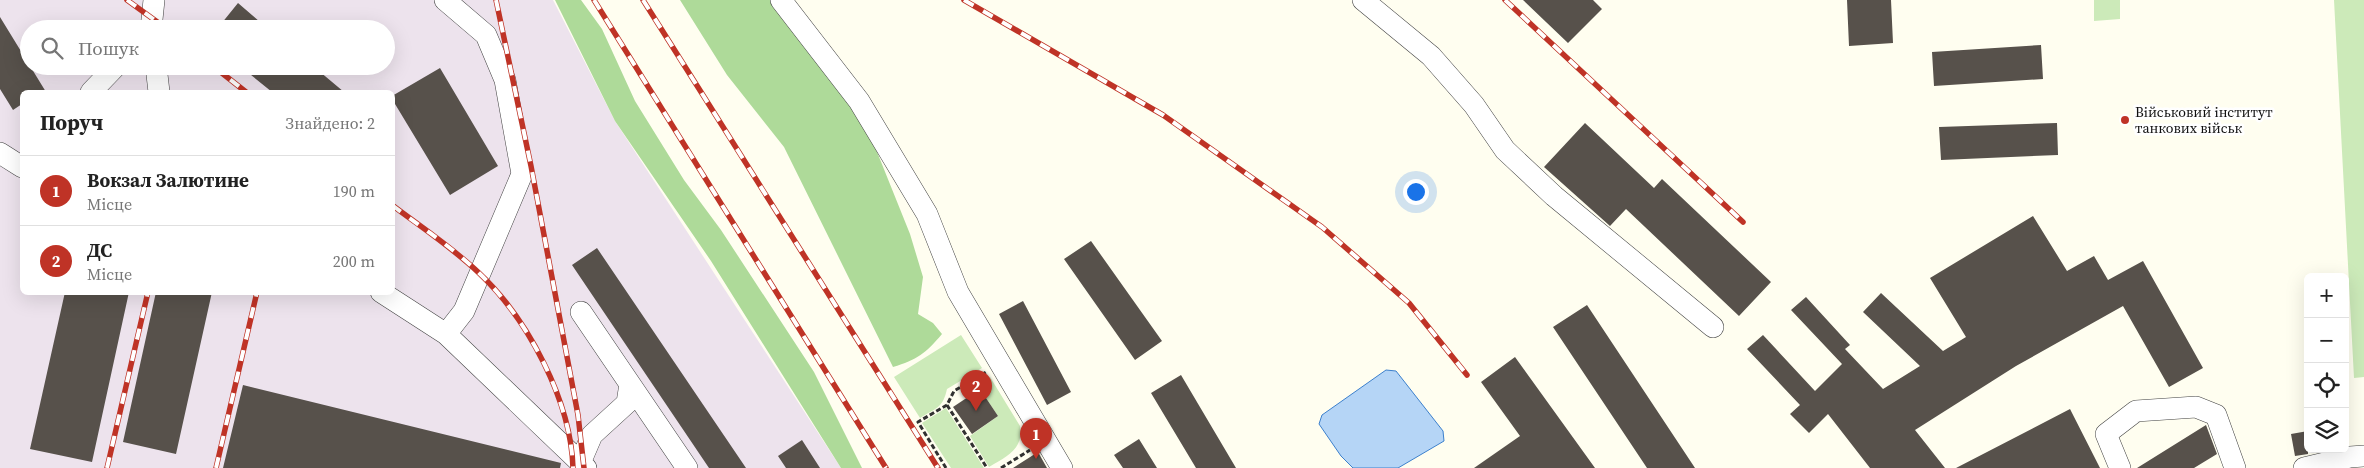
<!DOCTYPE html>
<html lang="uk">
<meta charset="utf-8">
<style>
body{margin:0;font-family:"Source Serif 4",serif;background:#f2f2f2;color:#222}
.controls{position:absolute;right:15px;bottom:15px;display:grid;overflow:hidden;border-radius:8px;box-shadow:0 5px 20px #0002}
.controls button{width:45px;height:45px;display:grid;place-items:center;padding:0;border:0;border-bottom:1px solid #e0e0e0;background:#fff;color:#222;font:25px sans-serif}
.you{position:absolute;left:1415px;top:191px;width:18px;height:18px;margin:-12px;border:4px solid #fff;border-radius:50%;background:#1a73e8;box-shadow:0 0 0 8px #1a73e833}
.badge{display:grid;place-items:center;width:32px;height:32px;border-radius:50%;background:#bf3326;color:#fff;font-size:16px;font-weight:700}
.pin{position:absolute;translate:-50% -41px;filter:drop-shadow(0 1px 2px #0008)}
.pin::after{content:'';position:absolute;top:26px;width:18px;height:15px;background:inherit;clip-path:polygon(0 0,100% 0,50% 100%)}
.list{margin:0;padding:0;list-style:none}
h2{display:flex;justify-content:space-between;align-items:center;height:65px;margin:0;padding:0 20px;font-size:21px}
h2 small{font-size:16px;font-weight:400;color:#767676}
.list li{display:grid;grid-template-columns:32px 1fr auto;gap:15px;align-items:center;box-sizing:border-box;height:70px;padding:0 20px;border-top:1px solid #e0e0e0}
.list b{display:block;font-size:19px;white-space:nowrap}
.list p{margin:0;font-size:16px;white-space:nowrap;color:#767676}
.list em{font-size:16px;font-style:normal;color:#767676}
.icon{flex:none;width:28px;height:28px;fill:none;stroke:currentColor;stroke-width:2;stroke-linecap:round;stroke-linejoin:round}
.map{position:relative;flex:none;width:2364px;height:468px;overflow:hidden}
.search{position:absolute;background:#fff;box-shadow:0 5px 20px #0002;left:20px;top:20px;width:375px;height:55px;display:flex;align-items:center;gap:12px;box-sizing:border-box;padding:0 18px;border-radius:28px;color:#767676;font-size:19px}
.panel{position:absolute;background:#fff;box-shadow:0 5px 20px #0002;left:20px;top:90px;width:375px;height:205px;border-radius:8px}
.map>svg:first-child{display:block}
</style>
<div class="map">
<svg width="2364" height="468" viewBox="0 0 2364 468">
<rect width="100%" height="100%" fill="#fffef0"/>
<path fill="#ede3ed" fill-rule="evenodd" d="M0,0H553L615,121L841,468H0ZM29,29H386V66H29ZM22,92H392V292H22Z"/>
<path fill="#cceab9" d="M2094,0H2120V19L2094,21Z
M2334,0H2364V377L2354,378Z
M961,335L982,368L947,389C943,408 936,408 920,418L894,377Z
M990,377L1020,426C1024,449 1007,456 989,467L970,436L998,416L978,386Z
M946,408L984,468H951L922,423Z"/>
<path fill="#aeda99" d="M555,0H581L602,29L635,101L684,180L721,230L814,372L862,468H841L711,261L615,121Z
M680,0H770L849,94L865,122L910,234L923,277L918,314L933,323L942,334C926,353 917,360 893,367L784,147L727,75Z"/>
<path fill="#b5d5f6" stroke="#3c80cd" d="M1386,370L1396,371L1443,431L1444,441L1398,468H1353L1341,456L1319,424L1322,415Z"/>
<path fill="#57514b" d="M1523,0H1593L1602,9L1568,43Z
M1847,0H1891L1893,43L1849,46Z
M238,3L268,29H217Z
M0,17L46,92H22V104L13,110L0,89Z
M2041,45L2043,79L1934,86L1932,52Z
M240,66H313L344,92H272Z
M440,68L498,166L450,195L392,99V96Z
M1585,123L1654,188L1662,179L1771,282L1739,316L1626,209L1610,226L1544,167Z
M2057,123L2058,155L1941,160L1939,127Z
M2033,216L2067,271L2094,256L2108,280L2143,261L2203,368L2169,387L2123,306L2016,366L1915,430L1945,468H1870L1828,414L1809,433L1790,414L1800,405L1747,349L1763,335L1815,391L1842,364L1791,310L1806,297L1850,345L1845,349L1883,389L1920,366L1863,312L1881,293L1943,351L1966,337L1930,278Z
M1091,241L1162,341L1135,360L1064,259Z
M597,248L746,468H709L572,265Z
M65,292H129L92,462L30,449Z
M156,292H212L176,454L123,442Z
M1023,301L1071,392L1047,405L999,314Z
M1587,305L1695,468H1647L1553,327Z
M1515,357L1595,468H1474L1520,436L1481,382Z
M1181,375L1236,468H1196L1151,393Z
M243,385L561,463L560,468H223Z
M980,389L998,416L972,434L953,407Z
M2070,409L2100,468H1956Z
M2206,425L2217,454L2194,468H2137Z
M2308,431V454L2295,456L2291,434Z
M1139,439L1157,468H1123L1114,455Z
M802,440L820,468H786L778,456Z
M1038,452L1047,468H1013Z"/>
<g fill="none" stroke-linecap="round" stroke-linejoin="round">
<defs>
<path id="minor" d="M445,0L486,35L505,80L522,174L464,311L446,334
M781,0L859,101L927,214L958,292L1062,468
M1363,0L1431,56L1474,105L1505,150L1554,196L1713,327
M151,29L154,0
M156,66L159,92
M91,92L116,66
M0,153L22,167
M381,292L446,334L586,468
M581,312L687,468
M580,463L592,435L627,403L630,384
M2120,468L2106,434L2136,411L2196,407L2216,415L2235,468
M2304,468L2350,457L2364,456"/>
</defs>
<use href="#minor" stroke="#424242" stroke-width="22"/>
<path stroke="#313131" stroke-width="3" stroke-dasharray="5 2.5" stroke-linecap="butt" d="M947,405L987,468
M946,468L918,422L947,405L954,391L986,372
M1001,468L1030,450"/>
<use href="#minor" stroke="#fff" stroke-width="21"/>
<defs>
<path id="rail" d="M127,0L167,29
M496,0L531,166L578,415L584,468
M594,0L886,468
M643,0L938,468
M964,0L1163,115L1322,227L1409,303L1467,375
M1505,0L1743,222
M213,66L246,92
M392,205C421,227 453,248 479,273C528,319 571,401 573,468
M107,468L148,292
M216,468L257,292"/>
</defs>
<use href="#rail" stroke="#bf3326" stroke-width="5.5"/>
<use href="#rail" stroke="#fff" stroke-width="4" stroke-dasharray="11" stroke-linecap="butt"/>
</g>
<circle fill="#bf3326" stroke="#fff" stroke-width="2" cx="2125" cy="120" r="5"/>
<g text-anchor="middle" stroke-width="5" stroke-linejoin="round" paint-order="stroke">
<g font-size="14" fill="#0f0f0f" stroke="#fff" text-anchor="start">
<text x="2135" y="117">Військовий інститут<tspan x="2135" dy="16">танкових військ</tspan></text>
</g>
</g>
</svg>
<div class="controls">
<button>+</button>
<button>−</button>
<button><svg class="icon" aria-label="locate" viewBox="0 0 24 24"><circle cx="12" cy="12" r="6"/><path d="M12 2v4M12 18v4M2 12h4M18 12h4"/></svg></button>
<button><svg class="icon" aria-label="layers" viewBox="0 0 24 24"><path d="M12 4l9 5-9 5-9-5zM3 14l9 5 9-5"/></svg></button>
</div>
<div class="you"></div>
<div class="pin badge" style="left:1036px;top:459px">1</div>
<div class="pin badge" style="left:976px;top:411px">2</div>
<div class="search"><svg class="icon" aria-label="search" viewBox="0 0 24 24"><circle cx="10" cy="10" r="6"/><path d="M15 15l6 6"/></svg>Пошук</div>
<section class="panel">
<h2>Поруч<small>Знайдено: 2</small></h2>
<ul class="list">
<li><span class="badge">1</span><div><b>Вокзал Залютине</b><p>Місце</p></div><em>190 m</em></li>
<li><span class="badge">2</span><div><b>ДС</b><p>Місце</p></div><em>200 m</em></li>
</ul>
</section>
</div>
